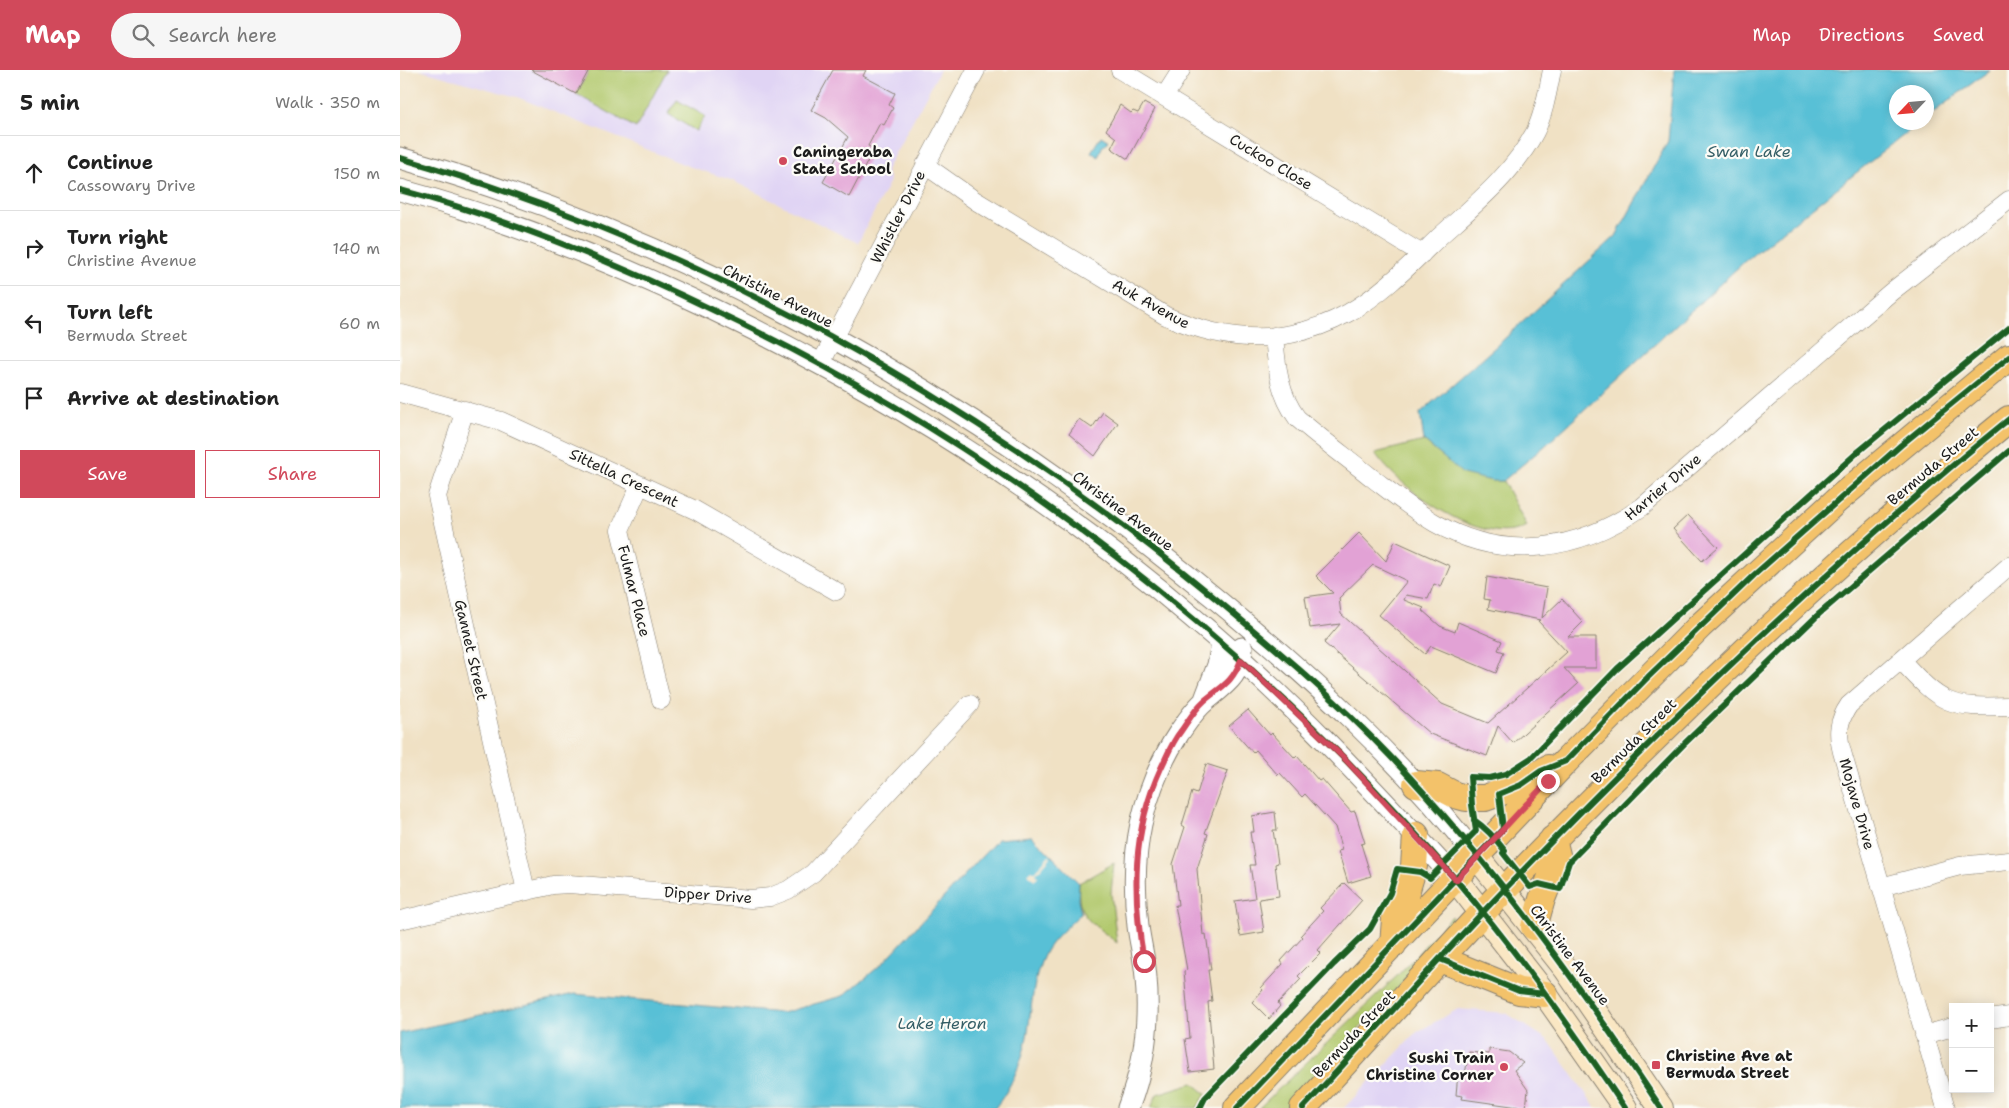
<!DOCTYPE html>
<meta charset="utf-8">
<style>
body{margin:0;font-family:"Shantell Sans",sans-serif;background:#f6f6f6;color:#222}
.controls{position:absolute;right:15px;bottom:15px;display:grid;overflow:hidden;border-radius:0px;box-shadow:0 2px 12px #0003}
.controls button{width:45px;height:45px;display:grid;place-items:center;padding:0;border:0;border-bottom:1px solid #e0e0e0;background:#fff;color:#222;font:25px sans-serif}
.compass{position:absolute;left:1489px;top:15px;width:45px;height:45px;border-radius:50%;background:#fff;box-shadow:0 2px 12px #0003;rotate:244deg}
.stop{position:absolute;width:15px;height:15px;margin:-11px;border:4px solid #d1495b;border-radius:50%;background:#fff}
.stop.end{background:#d1495b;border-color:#fff;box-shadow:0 1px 5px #0008}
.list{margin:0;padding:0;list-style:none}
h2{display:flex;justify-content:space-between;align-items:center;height:65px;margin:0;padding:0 20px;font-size:21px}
h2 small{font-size:16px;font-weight:400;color:#767676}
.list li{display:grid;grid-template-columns:32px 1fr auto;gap:15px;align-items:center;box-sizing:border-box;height:75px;padding:0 20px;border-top:1px solid #e0e0e0}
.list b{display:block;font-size:19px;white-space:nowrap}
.list p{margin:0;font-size:16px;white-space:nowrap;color:#767676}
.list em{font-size:16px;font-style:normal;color:#767676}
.actions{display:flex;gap:10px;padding:15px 20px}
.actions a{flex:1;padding:11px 0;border:1px solid #d1495b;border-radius:0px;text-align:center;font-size:18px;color:#d1495b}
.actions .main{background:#d1495b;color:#fff}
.icon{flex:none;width:28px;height:28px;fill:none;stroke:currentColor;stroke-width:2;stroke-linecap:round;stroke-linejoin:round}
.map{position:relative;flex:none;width:1609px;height:1038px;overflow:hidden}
header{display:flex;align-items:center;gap:30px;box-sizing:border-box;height:70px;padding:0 25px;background:#d1495b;color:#fff}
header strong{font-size:24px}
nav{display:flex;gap:28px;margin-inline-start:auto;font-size:18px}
.search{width:350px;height:45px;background:#f6f6f6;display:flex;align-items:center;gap:12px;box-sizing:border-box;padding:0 18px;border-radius:28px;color:#767676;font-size:19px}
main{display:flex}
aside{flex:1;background:#fff}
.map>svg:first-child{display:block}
</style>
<header>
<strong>Map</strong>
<div class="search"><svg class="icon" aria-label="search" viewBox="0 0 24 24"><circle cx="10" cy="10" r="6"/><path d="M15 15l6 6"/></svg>Search here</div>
<nav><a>Map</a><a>Directions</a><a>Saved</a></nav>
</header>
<main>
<aside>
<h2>5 min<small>Walk · 350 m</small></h2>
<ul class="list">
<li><svg class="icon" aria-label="ahead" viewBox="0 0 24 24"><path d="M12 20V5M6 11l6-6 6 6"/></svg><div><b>Continue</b><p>Cassowary Drive</p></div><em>150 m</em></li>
<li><svg class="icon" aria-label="right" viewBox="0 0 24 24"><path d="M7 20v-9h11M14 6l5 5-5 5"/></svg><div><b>Turn right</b><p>Christine Avenue</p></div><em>140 m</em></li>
<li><svg class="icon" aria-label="left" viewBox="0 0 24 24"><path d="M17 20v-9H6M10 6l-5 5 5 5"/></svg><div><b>Turn left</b><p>Bermuda Street</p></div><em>60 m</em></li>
<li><svg class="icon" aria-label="arrive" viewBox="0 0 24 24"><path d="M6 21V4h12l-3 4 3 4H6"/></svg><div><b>Arrive at destination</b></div></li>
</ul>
<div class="actions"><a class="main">Save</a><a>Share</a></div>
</aside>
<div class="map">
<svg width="1609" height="1038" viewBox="0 0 1609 1038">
<rect width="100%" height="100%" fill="#fdfcf7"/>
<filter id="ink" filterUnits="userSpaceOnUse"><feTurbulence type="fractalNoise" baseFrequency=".02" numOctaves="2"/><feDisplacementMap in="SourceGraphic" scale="10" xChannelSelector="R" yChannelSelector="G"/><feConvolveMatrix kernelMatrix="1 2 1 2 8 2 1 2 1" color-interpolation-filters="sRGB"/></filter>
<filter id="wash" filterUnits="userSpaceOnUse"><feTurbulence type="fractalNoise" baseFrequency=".0096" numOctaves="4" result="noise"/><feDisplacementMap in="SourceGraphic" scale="20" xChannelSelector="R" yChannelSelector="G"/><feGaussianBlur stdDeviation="1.12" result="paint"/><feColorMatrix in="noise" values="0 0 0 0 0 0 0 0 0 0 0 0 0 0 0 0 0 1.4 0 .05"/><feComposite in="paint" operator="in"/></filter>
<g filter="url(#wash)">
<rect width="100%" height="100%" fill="#f0e1c4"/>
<path fill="#e0d4f4" d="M19,0H540L486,100L490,111L458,173L331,110L288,96L117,27Z
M1058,939L1106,943L1148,970L1196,1038H944L1017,962Z"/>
<path fill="#b2c96e" stroke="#677245" d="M189,0H267L236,58L176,24Z
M277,30L305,46L296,61L268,44Z
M1024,371C1045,390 1073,412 1103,411L1127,456C1084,481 999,418 975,383Z
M714,793L711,823L717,873C691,851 676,849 679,813Z
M1052,846L1056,857L884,1038H859L998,905Z
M793,1013L806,1024L797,1038H751L757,1024Z"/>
<path fill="#59c0d6" stroke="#3a6e79" d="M1274,0H1590L1527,47L1526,22H1496V52L1519,53L1345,191L1146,375L1103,411H1092L1063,404L1024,371L1020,343L1102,271L1216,166L1268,71Z
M701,66L709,71L702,77L698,87L691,82Z
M632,766L679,813L678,830L681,843C671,854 651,870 645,883C633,907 632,935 628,961C624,988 612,1017 595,1038H0V963L174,924L382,943L443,926L482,894L598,769Z"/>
<path fill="#f0e1c4" d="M649,785L651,787L636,804L638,806L635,810L628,804L632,800L635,802Z"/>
<g id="blocks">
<path fill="#e2a2d5" d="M131,0H189L176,24Z
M433,0H466L463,6L495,23L489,35L493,38L484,55L480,53L468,76L474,79L449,127L423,112L448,67L426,48L411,40Z
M744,33L755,39L728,89L711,78L716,68L706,60L720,35L731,43L733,41L738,43Z
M703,342L718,353L695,386L669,364L679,349L692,358Z
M1288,445L1318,477L1302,491L1273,459Z
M959,463L986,491L995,471L1050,496L1041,517L1034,514L1028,529L1006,525L1004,530L1024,538L1022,540L1040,556L1055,562L1058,552L1102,571L1098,580L1104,582L1096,603L1031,576L1025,584L979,545L1007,511L973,495L939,528L941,544L1042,634L1088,653L1167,582L1138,551L1140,550L1088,539L1090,530L1084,529L1087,507L1147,518L1142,548L1162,529L1183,552L1168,567H1196V598H1164L1178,614L1113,673L1098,656L1087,686L1030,664L924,573L940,554L910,558L905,527L933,523L916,506Z
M848,640L870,665L872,663L895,688L897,686L919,711L922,709L951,742L955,741L965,773L961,774L971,806L948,813L938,781L942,780L935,757L905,724L902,727L880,703L878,705L856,680L853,683L829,656Z
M806,694L828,701L805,763L808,764L797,799L803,865L806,864L811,900H808L812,931L808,932L814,999L790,1002L785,969L790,968L784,901L787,900L775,835H778L773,794L785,757L782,755L792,722L797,724Z
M875,742L877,760H873L878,793L875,794L879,826L859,829L864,862L840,866L835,831L855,828L850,795H855L850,762H854L852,746Z
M944,813L962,830L918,880L921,883L898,906L901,909L878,933L880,936L869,949L852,932L863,920L861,918L883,894L881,891L903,867L901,865L923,841L920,838Z
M1089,979L1109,982L1123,993L1114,1000L1128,1020L1126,1038L1062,1029L1063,1026L1056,1025L1058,1003L1065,1004L1069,982L1089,984Z"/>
</g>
</g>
<g filter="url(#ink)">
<use href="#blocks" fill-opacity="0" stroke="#867e70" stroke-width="1"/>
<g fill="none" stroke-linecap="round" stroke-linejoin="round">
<defs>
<path id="minor" d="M720,0L1022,184
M764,27L781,0
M525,95L576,131L766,246C805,263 848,273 891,264C911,260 930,253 948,243C982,224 1010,195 1038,168C1073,136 1112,105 1135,62C1144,44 1148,20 1152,0
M874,266C877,297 878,322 897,348C921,369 946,387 971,407C992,423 1013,440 1035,453C1105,493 1178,481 1242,437L1491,222L1609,130
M421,293L576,0
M0,323L101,351L295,440L436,521
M65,340L37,426L126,821
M240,415L220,460L261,630
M1501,590C1542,635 1549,638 1609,636
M1481,817L1560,796L1609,791
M0,850L153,815L169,814L351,829L370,827L388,820L413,803L570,634
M1590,949L1609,946
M1524,965L1553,957
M1546,1038L1442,682C1437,663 1438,651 1449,635L1609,496"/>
<path id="tertiary" d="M0,88C301,174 576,331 817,530C912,608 1001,690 1077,787
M0,120C107,149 211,191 312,239C484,321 647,423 792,547C888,627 972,718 1056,810
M804,632L818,595L822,573
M728,1038C744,997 750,952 746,908C745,890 740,873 738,856C734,822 734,787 741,754C748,723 761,690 779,663C786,653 795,639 805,631C824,615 841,605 842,578"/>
<path id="secondary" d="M1077,787L1166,899L1261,1038
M1056,810L1145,924L1225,1038"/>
<path id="primary" d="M1016,714L1038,716L1055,725L1066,728H1085L1121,715L1148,698
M1134,857L1142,829L1158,789L1153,769
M993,875L995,849L1005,826L1014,796L1016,765
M1040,889L1119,921L1145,924
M837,1038L1166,691L1300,556L1437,430L1609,287
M903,1038C971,966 1036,890 1105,819C1265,654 1430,494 1609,349"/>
</defs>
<use href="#minor" stroke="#867e70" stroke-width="19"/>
<use href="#tertiary" stroke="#867e70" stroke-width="23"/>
<use href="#secondary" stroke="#867e70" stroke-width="26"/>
<use href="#primary" stroke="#867e70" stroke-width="28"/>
<use href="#minor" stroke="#fff" stroke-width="18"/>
<use href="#tertiary" stroke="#fff" stroke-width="21"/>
<use href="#secondary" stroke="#fae7c3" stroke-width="24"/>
<use href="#primary" stroke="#f3c26a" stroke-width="26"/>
<defs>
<path id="cycleway" d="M0,88C299,174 575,330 815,528C875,578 935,628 989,685C1092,793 1179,914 1261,1038
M0,120C109,149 214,192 315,241C600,376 852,571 1057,811C1118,883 1173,960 1225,1038
M1074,750C1086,758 1096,769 1105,781L1103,783L1130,817L1139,814L1160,819L1169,792L1285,673L1419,544L1609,381
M1040,889L1119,921L1145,924
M800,1038L805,1028L934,894L970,859L990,823L997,799L1020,802L1030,808L1076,761L1072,735L1070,707L1090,708L1106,704L1131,688L1217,599L1459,381L1609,258
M837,1038L1103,759L1099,724L1121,715L1141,701L1166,691L1248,607L1354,505L1501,375L1609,287
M903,1038C971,966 1036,890 1105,819C1265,654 1430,494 1609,349"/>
</defs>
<use href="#cycleway" stroke="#fdfcf7" stroke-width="9"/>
<use href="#cycleway" stroke="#1b5e20" stroke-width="6"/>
</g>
</g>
<g fill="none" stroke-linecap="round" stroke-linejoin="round" filter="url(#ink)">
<path stroke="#d1495b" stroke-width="6" d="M744,891C732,824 732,761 761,698C767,686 772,672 781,661C788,651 795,639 804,631C822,616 832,613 841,590L945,689L1056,810L1148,711"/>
</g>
<g fill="#d1495b" stroke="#fdfcf7" stroke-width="2">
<circle cx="383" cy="91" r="5"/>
<rect x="1251" y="990" width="10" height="10" rx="2.5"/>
<circle cx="1104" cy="997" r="5"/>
</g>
<g text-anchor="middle" stroke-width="4.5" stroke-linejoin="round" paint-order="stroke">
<g font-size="15" font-weight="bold" fill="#1c1c1c" stroke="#fdfcf7" text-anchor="start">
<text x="393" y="87">Caningeraba<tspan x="393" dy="17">State School</tspan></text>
<text x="1266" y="991">Christine Ave at<tspan x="1266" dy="17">Bermuda Street</tspan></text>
<text x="1094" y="993" text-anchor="end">Sushi Train<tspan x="1094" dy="17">Christine Corner</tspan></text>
</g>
<g font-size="15" fill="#1c1c1c" stroke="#fdfcf7">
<text transform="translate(871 92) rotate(31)" y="5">Cuckoo Close</text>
<text transform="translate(498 147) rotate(-63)" y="5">Whistler Drive</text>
<text transform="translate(378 226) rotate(27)" y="5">Christine Avenue</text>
<text transform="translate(751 234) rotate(29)" y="5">Auk Avenue</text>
<text transform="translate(1533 396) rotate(-40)" y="5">Bermuda Street</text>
<text transform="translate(224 408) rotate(25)" y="5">Sittella Crescent</text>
<text transform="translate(1263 417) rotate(-40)" y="5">Harrier Drive</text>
<text transform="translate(723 441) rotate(37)" y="5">Christine Avenue</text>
<text transform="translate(234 521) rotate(76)" y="5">Fulmar Place</text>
<text transform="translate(71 580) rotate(77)" y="5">Gannet Street</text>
<text transform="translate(1234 671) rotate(-45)" y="5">Bermuda Street</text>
<text transform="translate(1457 734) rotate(74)" y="5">Mojave Drive</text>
<text transform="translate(308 825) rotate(4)" y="5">Dipper Drive</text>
<text transform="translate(1170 885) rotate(53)" y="5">Christine Avenue</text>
<text transform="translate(954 964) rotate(-47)" y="5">Bermuda Street</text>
</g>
<g font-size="16" font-style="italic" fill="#345e66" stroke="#fdfcf7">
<text x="1349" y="87">Swan Lake</text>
<text x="542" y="959">Lake Heron</text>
</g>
</g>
</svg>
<div class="controls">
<button>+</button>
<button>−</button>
</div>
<svg class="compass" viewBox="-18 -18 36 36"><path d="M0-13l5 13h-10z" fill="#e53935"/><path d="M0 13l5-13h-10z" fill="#767676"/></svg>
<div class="stop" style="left:744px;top:891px"></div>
<div class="stop end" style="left:1148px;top:711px"></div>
</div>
</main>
